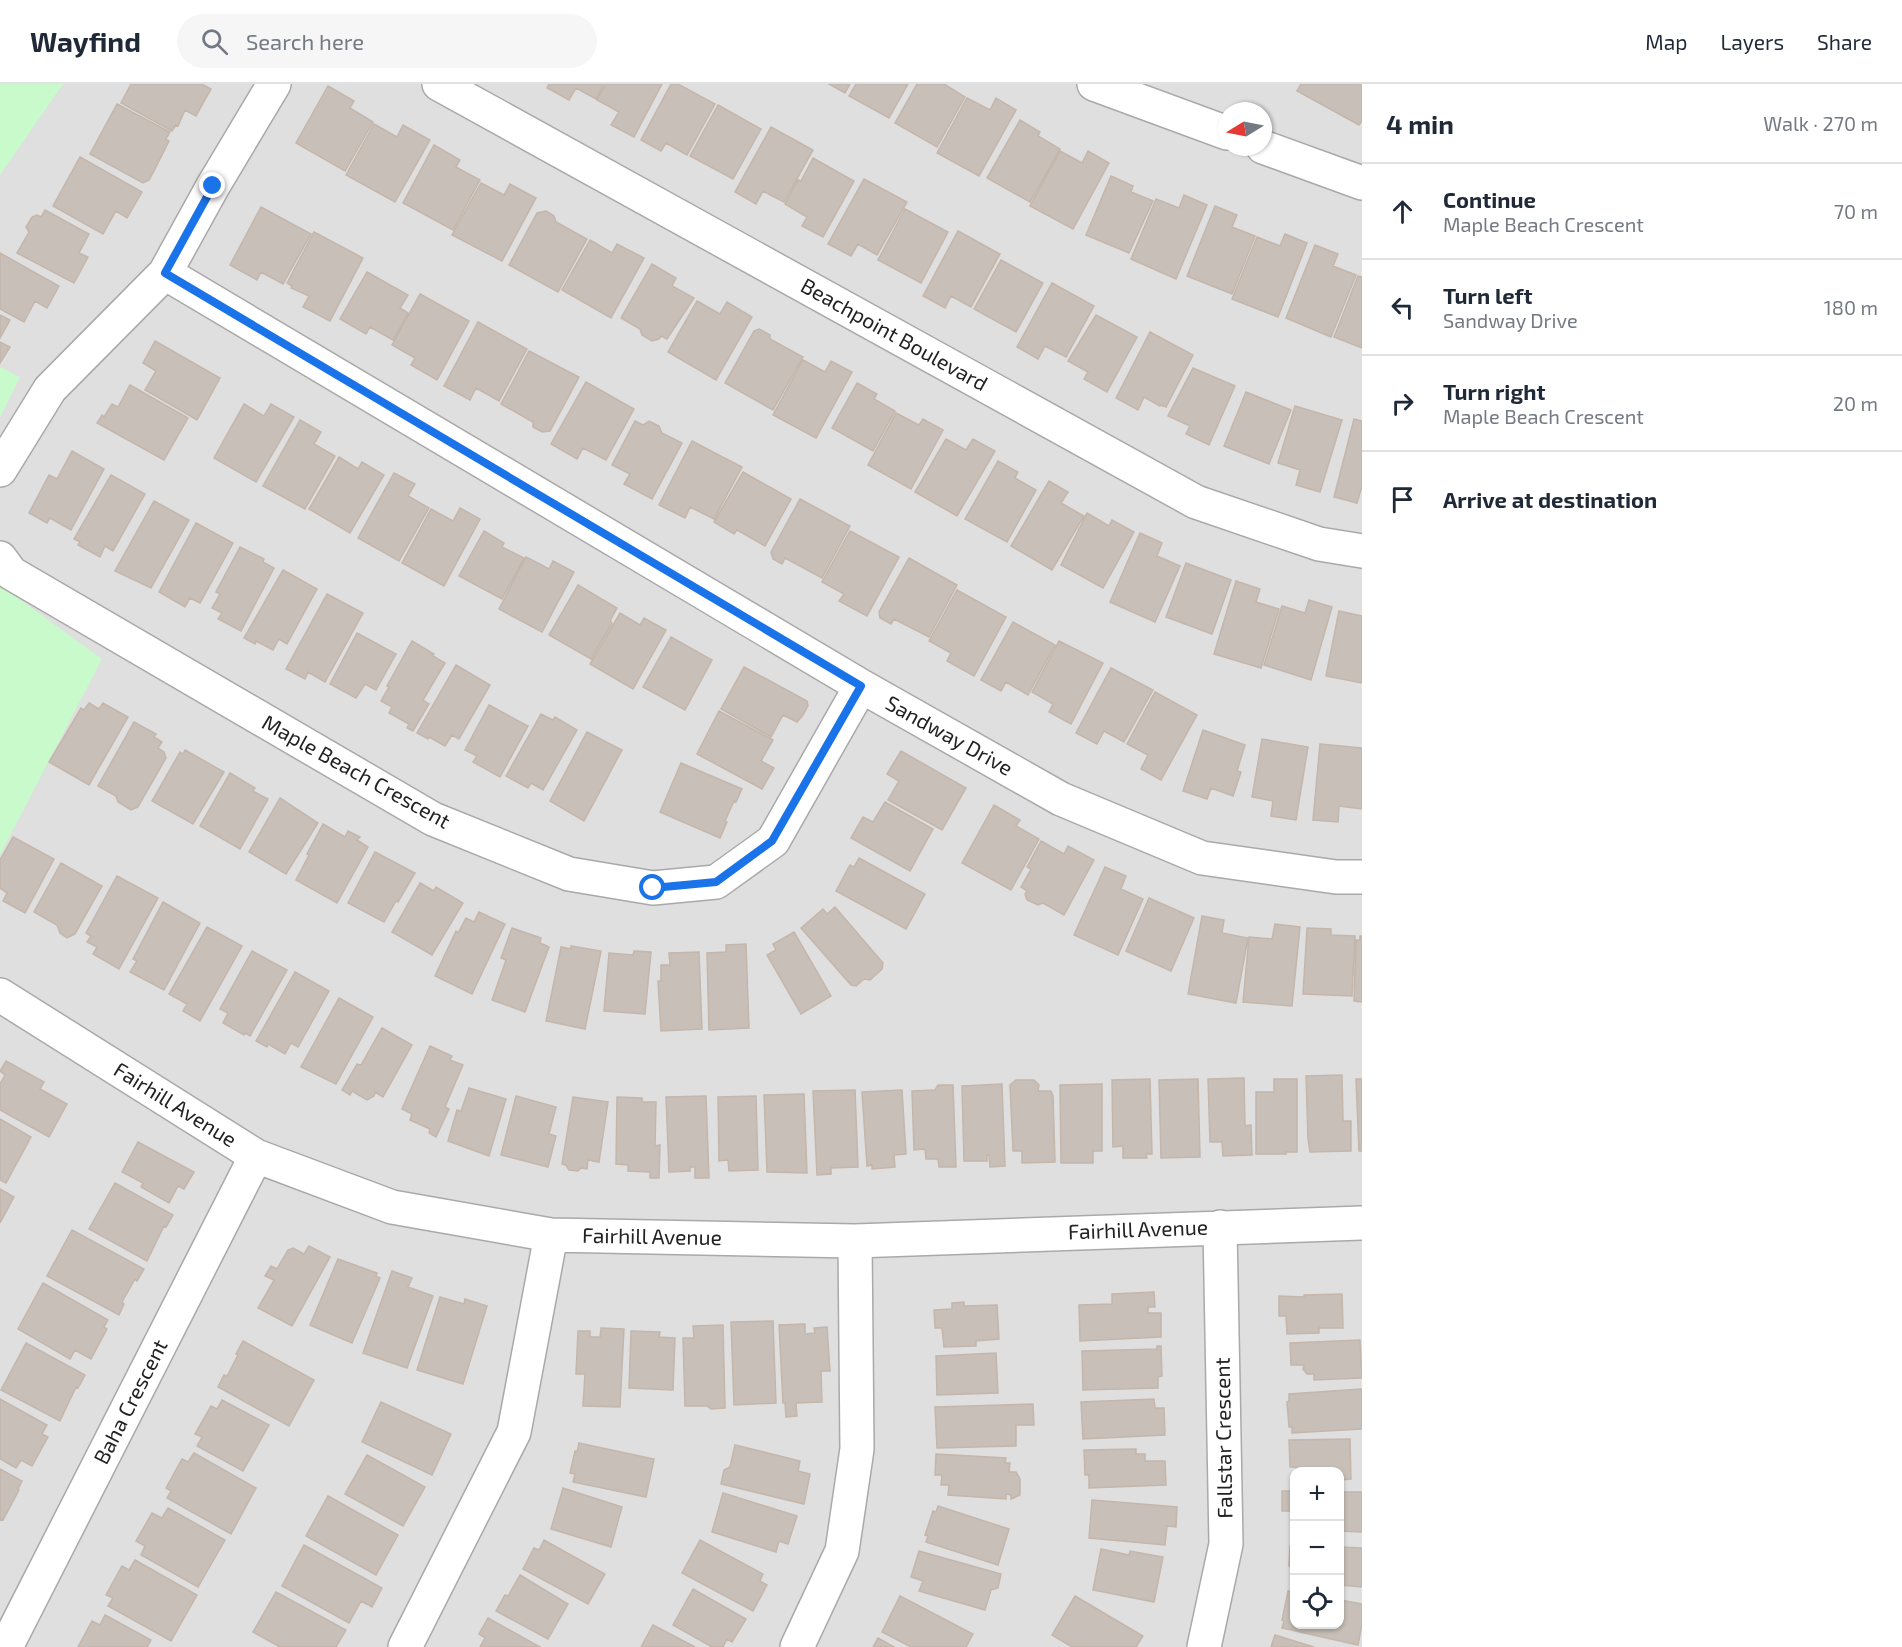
<!DOCTYPE html>
<meta charset="utf-8">
<style>
body{margin:0;font-family:"Exo 2",sans-serif;background:#f6f6f7;color:#1f2937}
.controls{position:absolute;right:18px;bottom:18px;display:grid;overflow:hidden;border-radius:12px;box-shadow:0 2px 4px #0004}
.controls button{width:54px;height:54px;display:grid;place-items:center;padding:0;border:0;border-bottom:2px solid #e0e1e3;background:#fff;color:#1f2937;font:30px sans-serif}
.compass{position:absolute;left:1218px;top:18px;width:54px;height:54px;border-radius:50%;background:#fff;box-shadow:0 2px 4px #0004;rotate:260deg}
.stop{position:absolute;width:18px;height:18px;margin:-14px;border:4px solid #1a73e8;border-radius:50%;background:#fff}
.stop.end{background:#1a73e8;border-color:#fff;box-shadow:0 2px 6px #0008}
.list{margin:0;padding:0;list-style:none}
h2{display:flex;justify-content:space-between;align-items:center;height:78px;margin:0;padding:0 24px;font-size:26px}
h2 small{font-size:20px;font-weight:400;color:#747a83}
.list li{display:grid;grid-template-columns:39px 1fr auto;gap:18px;align-items:center;box-sizing:border-box;height:96px;padding:0 24px;border-top:2px solid #e0e1e3}
.list b{display:block;font-size:22px;white-space:nowrap}
.list p{margin:0;font-size:20px;white-space:nowrap;color:#747a83}
.list em{font-size:20px;font-style:normal;color:#747a83}
.icon{flex:none;width:33px;height:33px;fill:none;stroke:currentColor;stroke-width:2;stroke-linecap:round;stroke-linejoin:round}
.map{position:relative;flex:none;width:1362px;height:1563px;overflow:hidden}
header{display:flex;align-items:center;gap:36px;box-sizing:border-box;height:84px;padding:0 30px;background:#fff;border-bottom:2px solid #e0e1e3}
header strong{font-size:28px}
nav{display:flex;gap:33px;margin-inline-start:auto;font-size:21px}
.search{width:420px;height:54px;background:#f6f6f7;display:flex;align-items:center;gap:15px;box-sizing:border-box;padding:0 21px;border-radius:33px;color:#747a83;font-size:22px}
main{display:flex}
aside{flex:1;background:#fff}
.map>svg:first-child{display:block}
</style>
<header>
<strong>Wayfind</strong>
<div class="search"><svg class="icon" aria-label="search" viewBox="0 0 24 24"><circle cx="10" cy="10" r="6"/><path d="M15 15l6 6"/></svg>Search here</div>
<nav><a>Map</a><a>Layers</a><a>Share</a></nav>
</header>
<main>
<div class="map">
<svg width="1362" height="1563" viewBox="0 0 1362 1563">
<rect width="100%" height="100%" fill="#f2efe9"/>
<path fill="#e0dfdf" fill-rule="evenodd" d="M0,0H1362V1563H0ZM1227,27H1263V63H1227ZM1294,1388H1340V1540H1294Z"/>
<path fill="#c8facc" d="M0,0H63L0,91Z
M0,283L20,293L0,333Z
M0,501L102,575L0,771Z"/>
<path fill="#c7bfb8" stroke="#c4b6ab" stroke-width="1.5" d="M131,0H202L211,5L196,32L185,26L178,42L176,41L172,47L121,19Z
M549,0H604L596,15L576,4L569,16L547,4Z
M606,0H662L634,53L611,41L619,28L597,16Z
M671,0H678L715,20L687,71L666,59L661,67L641,56Z
M829,0H850L845,9Z
M856,0H908L889,34L849,12Z
M917,0H944L965,13L937,63L895,39Z
M1301,0H1362V37L1359,41L1297,7Z
M328,2L354,17L350,24L373,38L345,87L296,59Z
M967,14L990,26L996,14L1016,26L979,92L937,69Z
M117,20L170,48L166,55L169,57L154,87L149,96L143,99L90,70Z
M718,21L761,45L733,95L690,72Z
M1020,36L1040,48L1038,52L1060,65L1030,118L987,94Z
M374,40L397,53L403,41L430,56L395,118L346,91Z
M771,43L813,66L784,118L763,107L756,120L735,108Z
M434,61L460,76L456,83L480,96L453,146L403,119Z
M1060,67L1082,79L1088,67L1109,79L1073,145L1030,122Z
M80,73L142,108L127,134L116,127L103,150L53,122Z
M813,74L854,97L823,153L802,142L807,133L785,120L798,96L801,97Z
M1111,92L1133,102L1131,108L1153,117L1129,169L1086,151Z
M864,95L907,118L877,171L858,160L851,172L828,160Z
M481,99L504,111L510,100L536,114L502,177L452,151Z
M1184,111L1207,121L1176,195L1131,175L1156,115L1179,124Z
M1215,122L1237,131L1232,143L1255,152L1232,210L1187,192Z
M261,123L311,150L283,200L261,188L257,196L230,181Z
M905,125L948,148L921,199L878,176Z
M45,126L89,150L79,169L88,173L74,199L17,169L29,148L26,143L32,133L37,131L41,133Z
M546,127L554,132L556,138L587,155L558,208L509,181L537,129Z
M958,147L1000,170L971,223L951,212L945,224L923,212Z
M314,148L363,174L330,237L303,223L309,212L291,204L292,202L287,199Z
M1285,150L1307,159L1278,233L1232,215L1257,153L1280,162Z
M590,156L612,169L617,160L644,174L611,234L562,206Z
M1315,161L1338,170L1333,182L1356,191L1331,253L1286,234Z
M0,169L59,202L47,224L35,217L24,238L0,225Z
M1001,176L1043,199L1016,248L974,225Z
M652,180L676,194L672,202L694,214L667,255L661,252L659,255L652,257L642,251L640,245L621,234Z
M367,188L408,211L400,224L408,229L393,256L370,243L366,250L340,235Z
M1358,192L1362,193V264L1334,253Z
M1052,199L1094,222L1066,273L1045,262L1038,275L1017,263Z
M420,210L469,237L437,296L411,281L415,274L392,261Z
M697,217L720,230L727,218L752,233L716,296L668,268Z
M0,231L10,236L0,254Z
M1096,231L1137,253L1107,308L1084,295L1088,288L1068,277Z
M478,238L527,265L499,317L476,304L470,316L444,302Z
M759,245L770,251V255L803,273L773,326L725,299L754,247Z
M1150,248L1193,271L1166,323L1161,321L1160,322L1144,313L1138,326L1116,314Z
M155,257L220,294L197,336L145,306L156,287L143,279Z
M0,258L10,263L0,279Z
M529,267L579,293L550,347L542,348L533,343V338L501,320Z
M803,276L825,288L831,277L852,288L816,354L773,331Z
M1193,284L1235,302L1209,361L1186,350L1190,342L1168,332Z
M586,298L634,325L606,376L583,364L577,375L551,360Z
M857,299L877,310L874,315L895,327L873,367L832,344Z
M130,301L188,334L164,376L97,339L102,331L104,333L112,320L118,323Z
M1246,308L1291,326L1269,380L1224,362Z
M244,320L264,332L271,320L294,333L256,398L214,374Z
M1295,322L1342,336L1320,408L1296,401L1300,386L1278,379Z
M896,329L919,341L923,335L943,346L911,405L868,381Z
M1354,335L1362,337V402L1357,419L1334,413Z
M300,336L321,348L314,360L335,372L305,425L263,402Z
M635,337L643,341L649,337L659,342L662,349L682,359L652,415L624,400L630,390L612,381Z
M946,355L966,366L973,355L995,367L957,432L915,408Z
M692,357L742,383L714,435L690,423L685,434L659,421Z
M72,367L104,385L71,446L50,434L47,439L29,429L49,391L57,395Z
M339,373L358,385L362,378L384,391L350,449L309,425Z
M998,377L1018,388L1015,394L1036,406L1007,458L965,435Z
M743,388L791,415L765,462L737,446L734,450L714,438Z
M394,389L415,400L408,412L429,424L399,477L358,454Z
M111,391L145,410L113,467L105,462L100,473L78,461L80,458L74,455Z
M1049,397L1068,408L1061,419L1084,432L1052,486L1011,462Z
M800,415L850,442L822,494L785,474L782,480L773,475L771,468Z
M154,417L189,436L151,504L115,487Z
M460,424L480,435L444,502L402,479L431,425L453,437Z
M1087,429L1109,442L1112,436L1134,448L1103,504L1061,481Z
M196,439L233,459L200,519L190,514L185,523L159,508Z
M484,447L504,459L502,463L524,474L502,515L459,492Z
M850,447L899,473L867,532L839,517L844,510L822,498Z
M1140,449L1162,459L1157,472L1180,482L1155,538L1110,518Z
M240,463L264,475L263,478L274,484L241,547L218,535L222,529L212,524L220,510L216,508Z
M526,473L549,485L553,477L574,488L542,548L499,525Z
M909,474L957,501L929,553L894,535L891,540L880,534L879,528Z
M1186,479L1231,496L1212,550L1166,533Z
M283,486L317,505L287,560L279,555L273,566L256,557L255,560L244,554Z
M1236,497L1260,505L1256,518L1279,525L1261,584L1214,570Z
M578,501L617,524L610,537L612,539L591,575L549,551Z
M957,506L1006,533L974,592L947,577L951,569L929,557Z
M327,510L363,529L325,598L308,588L305,595L286,585Z
M1309,516L1332,523L1311,596L1264,581L1282,522L1305,529Z
M1339,527L1362,532V599L1326,592Z
M620,529L640,541L644,534L666,546L633,605L590,580Z
M1013,538L1055,561L1028,611L1006,598L1001,607L981,596Z
M357,549L396,570L376,606L365,600L356,614L330,600Z
M671,553L712,576L685,626L643,603Z
M412,557L434,570L433,572L445,579L423,616L429,620L413,647L407,644L409,640L389,629L392,623L381,617L389,603L387,602Z
M1059,557L1103,579L1071,640L1049,628L1053,620L1032,608Z
M456,581L490,601L459,655L452,651L445,662L429,653L428,655L417,649Z
M744,583L807,617L808,622L803,631L797,638L783,631L771,653L721,625Z
M1111,584L1153,606L1124,658L1104,647L1097,660L1076,649Z
M1155,608L1197,631L1161,696L1141,685L1148,671L1127,660Z
M89,619L99,625L103,619L128,633L89,701L49,678L81,624L84,626Z
M489,621L528,642L500,693L473,678L477,672L465,666Z
M719,627L773,656L761,677L774,684L762,705L697,670Z
M541,630L553,636L555,633L577,646L543,706L531,699L528,704L506,692Z
M134,638L156,650L154,653L162,658L158,664L164,668L166,674L138,723L131,726L118,718L116,712L98,702Z
M1203,646L1245,661L1237,687L1241,688L1233,712L1211,704L1207,715L1183,707Z
M587,648L622,666L584,737L550,717Z
M1262,655L1308,663L1296,736L1271,732L1273,717L1252,713Z
M1320,660L1362,664V725L1339,722L1338,738L1313,736Z
M185,666L224,688L193,740L152,717L180,668L183,670Z
M901,667L966,704L942,746L888,716L899,697L887,690Z
M681,679L742,705L736,718L734,717L725,737L727,738L720,754L660,728Z
M230,689L255,704L253,707L268,715L240,765L200,742Z
M280,714L318,739L286,790L249,768Z
M885,718L933,745L910,787L851,754L863,733L873,738Z
M994,721L1020,736L1016,742L1039,755L1011,806L962,779Z
M323,740L345,753L348,747L360,753L357,756L368,763L337,819L296,796L309,771L307,770Z
M13,753L54,775L25,829L3,817L7,809L0,804V776Z
M1041,757L1064,770L1068,762L1094,776L1064,831L1043,819L1038,821L1027,816L1025,810L1027,807L1021,803L1031,785L1027,783Z
M375,768L415,789L398,818L396,817L384,838L348,819Z
M859,774L925,810L906,845L836,807L850,781L854,783Z
M61,779L102,802L75,850L67,854L60,849L57,841L34,828Z
M1105,783L1126,792L1121,805L1143,815L1118,871L1074,851Z
M117,792L158,814L119,885L93,870L97,863L87,858L91,852L86,849Z
M420,799L434,807L436,803L463,819L432,871L392,848Z
M1149,814L1194,834L1171,887L1126,867Z
M163,818L200,839L164,906L130,888L137,877L133,875Z
M835,823L883,879L882,885L870,896L864,895L856,902L851,901L801,844L823,825L827,830Z
M479,828L505,840L472,910L435,892L456,847L458,849L466,834L474,838Z
M1202,832L1224,836L1222,849L1248,854L1236,919L1188,910Z
M1275,840L1300,843L1292,922L1243,918L1249,853L1272,855Z
M207,843L242,862L200,937L183,927L187,920L169,910Z
M512,844L541,854L540,859L549,863L525,928L492,916L506,876L501,874Z
M1307,844L1331,845V851L1355,852L1352,912L1303,910Z
M794,848L831,912L801,930L767,871L776,866L773,860Z
M1360,852H1362V918L1354,917L1356,856H1360Z
M746,860L749,944L709,946L707,869L726,868V861Z
M571,862L601,867L585,945L546,937L561,863L571,865Z
M252,867L287,886L250,952L245,949L244,951L223,939L228,929L220,925Z
M634,867L651,868L645,930L604,927L609,869L633,871Z
M699,868L702,945L661,947L658,897H661V881H670L669,869Z
M295,888L329,907L298,963L291,959L285,970L268,960L267,963L256,957Z
M339,914L373,933L336,1000L301,983Z
M382,944L412,961L383,1013L375,1008L374,1012L367,1016L352,1007L350,1011L342,1006L357,980L361,981Z
M430,962L452,972L450,976L463,981L445,1023L449,1025L436,1053L429,1049L430,1045L410,1036L412,1030L402,1025Z
M6,977L44,998L40,1005L67,1020L49,1053L0,1026V1000L5,991L0,987Z
M1342,991L1343,1037H1351V1067L1310,1068L1308,1055L1306,992Z
M1244,994L1245,1042L1251,1041L1252,1071L1223,1072L1222,1058H1210L1208,995Z
M1150,995L1152,1070H1146L1147,1074H1123V1062L1113,1063L1112,996Z
M1198,995L1200,1073L1161,1074L1159,996Z
M1274,995H1297V1068H1286V1070H1256V1008H1274Z
M1356,995H1362V1067H1359Z
M1016,996H1034L1039,1001L1038,1007H1051L1053,1012L1055,1078L1022,1079V1067H1013L1010,1001Z
M1002,1000L1005,1082L990,1083L989,1071H987V1077H964L962,1002Z
M1102,1000V1067H1093V1079H1061L1060,1001Z
M938,1001H953L956,1083H939L938,1075H926L925,1065L914,1066L912,1007L935,1006Z
M469,1004L506,1015L489,1072L448,1057L457,1026L461,1027Z
M855,1006L858,1083L831,1084V1090L817,1091L813,1007Z
M902,1006L906,1070L894,1071L895,1083L872,1085V1081L867,1082L862,1008Z
M804,1010L807,1089L767,1088L764,1011Z
M516,1012L556,1023L549,1050L556,1052L548,1083L501,1071Z
M706,1012L709,1094H695V1083H690V1087L669,1088L666,1013Z
M756,1012L758,1086L729,1087L728,1076L719,1077L718,1013Z
M573,1013L608,1018L599,1078L588,1076L587,1085L581,1084L578,1087L569,1086L566,1081L562,1080Z
M617,1013L642,1014V1018H656L655,1062L660,1061L659,1094H650V1088L628,1087V1081L616,1080Z
M0,1035L31,1053L6,1099L0,1096Z
M138,1058L194,1088L184,1105L178,1102L169,1119L141,1103L143,1099L122,1088Z
M115,1099L173,1131L166,1143L164,1142L147,1177L89,1145Z
M0,1105L14,1113L0,1139Z
M72,1146L144,1185L137,1197L135,1195L122,1218L124,1220L119,1231L47,1192Z
M309,1162L330,1173L292,1242L258,1224L274,1196L265,1192L271,1182L277,1185L288,1166L293,1164L304,1170Z
M338,1175L377,1189L376,1192L380,1194L352,1259L310,1241Z
M392,1187L412,1194L408,1203L433,1212L407,1284L363,1269Z
M43,1199L108,1236L104,1243L107,1245L91,1275L75,1266L70,1275L18,1245Z
M1154,1208L1155,1223H1148V1229H1161V1253L1080,1257L1079,1221L1112,1220V1210Z
M1342,1210L1343,1244H1319V1249L1287,1250L1286,1232H1279V1212L1304,1213V1211Z
M440,1213L464,1220L465,1215L487,1222L463,1300L417,1286Z
M964,1218V1222L997,1221L999,1255L976,1257V1262L944,1263L942,1244H935L934,1226L952,1225V1219Z
M773,1237L776,1319L734,1321L731,1238Z
M805,1240V1250L815,1249L814,1244L827,1243L830,1287H821L822,1318L796,1319L797,1332L786,1333L785,1319H783L779,1241Z
M723,1241L725,1324L711,1325L707,1322H685L683,1254H694L693,1242Z
M601,1244L624,1245L620,1323L583,1322L585,1290H576L578,1247H590V1253H600Z
M631,1247L660,1248L659,1253L675,1254L673,1306L629,1304Z
M1360,1256L1362,1294L1314,1296V1290H1307L1303,1285L1304,1281H1291L1290,1259Z
M243,1257L314,1296L289,1342L218,1303L224,1291L227,1292L238,1271L236,1270Z
M26,1259L85,1291L78,1304L76,1303L60,1337L1,1306Z
M1157,1262H1161L1162,1292L1158,1293V1304L1083,1306L1082,1267L1157,1265Z
M996,1269L998,1309L937,1311L936,1272Z
M1362,1305V1345L1292,1349V1343H1289L1287,1318L1289,1317V1310Z
M0,1315L47,1341L42,1350L48,1353L32,1382L21,1376L16,1384L0,1375Z
M1154,1315L1155,1324H1164L1165,1351L1083,1355L1081,1318Z
M222,1316L269,1341L243,1387L197,1362L202,1353L195,1350L211,1322L217,1325Z
M381,1318L451,1350L432,1391L362,1358Z
M1033,1320L1034,1341H1016V1362L937,1364L935,1323Z
M1350,1355L1351,1395L1340,1396V1388H1297L1296,1383H1290L1289,1356Z
M579,1359L654,1375L646,1413L573,1398L575,1390L570,1389L575,1367L577,1368Z
M735,1361L800,1377L798,1387L810,1390L804,1420L721,1400L724,1386L730,1383Z
M1136,1365V1370H1145V1377H1165L1166,1401L1089,1404V1391H1085L1084,1366Z
M194,1369L256,1404L231,1450L167,1414L171,1407L166,1404L182,1375L188,1378Z
M936,1370L1006,1374L1005,1379H1010L1009,1388H1016L1020,1395V1411L1011,1415V1411L1006,1410V1415L948,1411L949,1401H941L942,1391H935Z
M367,1371L425,1403L403,1442L345,1410Z
M0,1385L22,1397L18,1405L19,1406L3,1436L1,1435L0,1437Z
M563,1404L622,1423L611,1463L551,1445Z
M1282,1407H1294V1446H1291L1292,1427H1282Z
M1340,1408H1362V1448L1340,1447Z
M723,1409L797,1432L788,1460L779,1457L776,1468L712,1448Z
M328,1412L398,1451L376,1491L306,1452Z
M1092,1416L1177,1423L1176,1443L1167,1442L1165,1461L1089,1454Z
M938,1422L1009,1445L998,1481L926,1458L928,1452L925,1451L933,1427L936,1428Z
M168,1424L225,1456L198,1503L141,1471L145,1462L136,1457L152,1429L162,1434Z
M544,1456L605,1490L588,1520L523,1485L534,1464L539,1466Z
M700,1456L763,1490L760,1497L767,1501L753,1527L682,1489Z
M304,1461L382,1504L372,1523L361,1517L349,1539L282,1502Z
M1290,1462H1294V1483L1289,1482Z
M1340,1463L1362,1464V1503L1340,1501Z
M1101,1465L1129,1471L1130,1467L1163,1473L1154,1518L1093,1506Z
M919,1467L1001,1490L998,1504L991,1506L985,1526L919,1507L923,1497L911,1493Z
M135,1476L197,1511L171,1557L108,1522L113,1514L106,1511L122,1482L129,1486Z
M520,1491L568,1520L548,1555L496,1527L505,1511L508,1512Z
M693,1505L746,1535L732,1558L727,1555L723,1563H712L673,1541Z
M1288,1507L1294,1508V1540H1340V1516L1362,1520V1540L1358,1561L1282,1544L1284,1537L1282,1536Z
M276,1508L346,1546L336,1563H280L253,1548Z
M900,1512L973,1550L966,1563H911L882,1548Z
M1075,1512L1143,1552L1136,1563H1072L1052,1551Z
M105,1531L151,1556L147,1563H78L92,1537L100,1541Z
M488,1534L540,1563H480L485,1554L479,1550Z
M653,1541L695,1563H641Z
M1275,1551L1314,1563H1271Z
M878,1554L894,1563H873Z"/>
<g fill="none" stroke-linecap="round" stroke-linejoin="round">
<defs>
<path id="minor" d="M439,0L1196,418L1319,460L1362,467
M1094,0L1227,49
M1263,63L1362,99
M165,189L861,602L1061,715L1202,774L1336,793H1362
M0,386L50,305L165,189L213,102L274,0
M0,474L11,489L433,735L569,790L653,804L716,798L773,757L861,602
M0,911L256,1072L392,1123L551,1151L855,1157L1362,1139
M6,1563L256,1072
M405,1563L514,1348L551,1151
M797,1563L842,1467L857,1365L855,1157
M1204,1563L1226,1460L1220,1143"/>
</defs>
<use href="#minor" stroke="#a9a9a9" stroke-width="36"/>
<use href="#minor" stroke="#fff" stroke-width="33"/>
</g>
<g fill="none" stroke-linecap="round" stroke-linejoin="round">
<path stroke="#1a73e8" stroke-width="8" d="M213,102L165,189L861,602L772,757L716,798L653,804"/>
</g>
<g text-anchor="middle" stroke-width="4.5" stroke-linejoin="round" paint-order="stroke">
<g font-size="21" fill="#222" stroke="#fff">
<text transform="translate(894 251) rotate(29)" y="7">Beachpoint Boulevard</text>
<text transform="translate(949 652) rotate(29)" y="7">Sandway Drive</text>
<text transform="translate(356 688) rotate(29)" y="7">Maple Beach Crescent</text>
<text transform="translate(175 1021) rotate(32)" y="7">Fairhill Avenue</text>
<text transform="translate(1138 1146) rotate(-2)" y="7">Fairhill Avenue</text>
<text transform="translate(652 1153) rotate(1)" y="7">Fairhill Avenue</text>
<text transform="translate(131 1318) rotate(-63)" y="7">Baha Crescent</text>
<text transform="translate(1224 1354) rotate(-91)" y="7">Fallstar Crescent</text>
</g>
</g>
</svg>
<div class="controls">
<button>+</button>
<button>−</button>
<button><svg class="icon" aria-label="locate" viewBox="0 0 24 24"><circle cx="12" cy="12" r="6"/><path d="M12 2v4M12 18v4M2 12h4M18 12h4"/></svg></button>
</div>
<svg class="compass" viewBox="-18 -18 36 36"><path d="M0-13l5 13h-10z" fill="#e53935"/><path d="M0 13l5-13h-10z" fill="#747a83"/></svg>
<div class="stop" style="left:653px;top:804px"></div>
<div class="stop end" style="left:213px;top:102px"></div>
</div>
<aside>
<h2>4 min<small>Walk · 270 m</small></h2>
<ul class="list">
<li><svg class="icon" aria-label="ahead" viewBox="0 0 24 24"><path d="M12 20V5M6 11l6-6 6 6"/></svg><div><b>Continue</b><p>Maple Beach Crescent</p></div><em>70 m</em></li>
<li><svg class="icon" aria-label="left" viewBox="0 0 24 24"><path d="M17 20v-9H6M10 6l-5 5 5 5"/></svg><div><b>Turn left</b><p>Sandway Drive</p></div><em>180 m</em></li>
<li><svg class="icon" aria-label="right" viewBox="0 0 24 24"><path d="M7 20v-9h11M14 6l5 5-5 5"/></svg><div><b>Turn right</b><p>Maple Beach Crescent</p></div><em>20 m</em></li>
<li><svg class="icon" aria-label="arrive" viewBox="0 0 24 24"><path d="M6 21V4h12l-3 4 3 4H6"/></svg><div><b>Arrive at destination</b></div></li>
</ul>
</aside>
</main>
